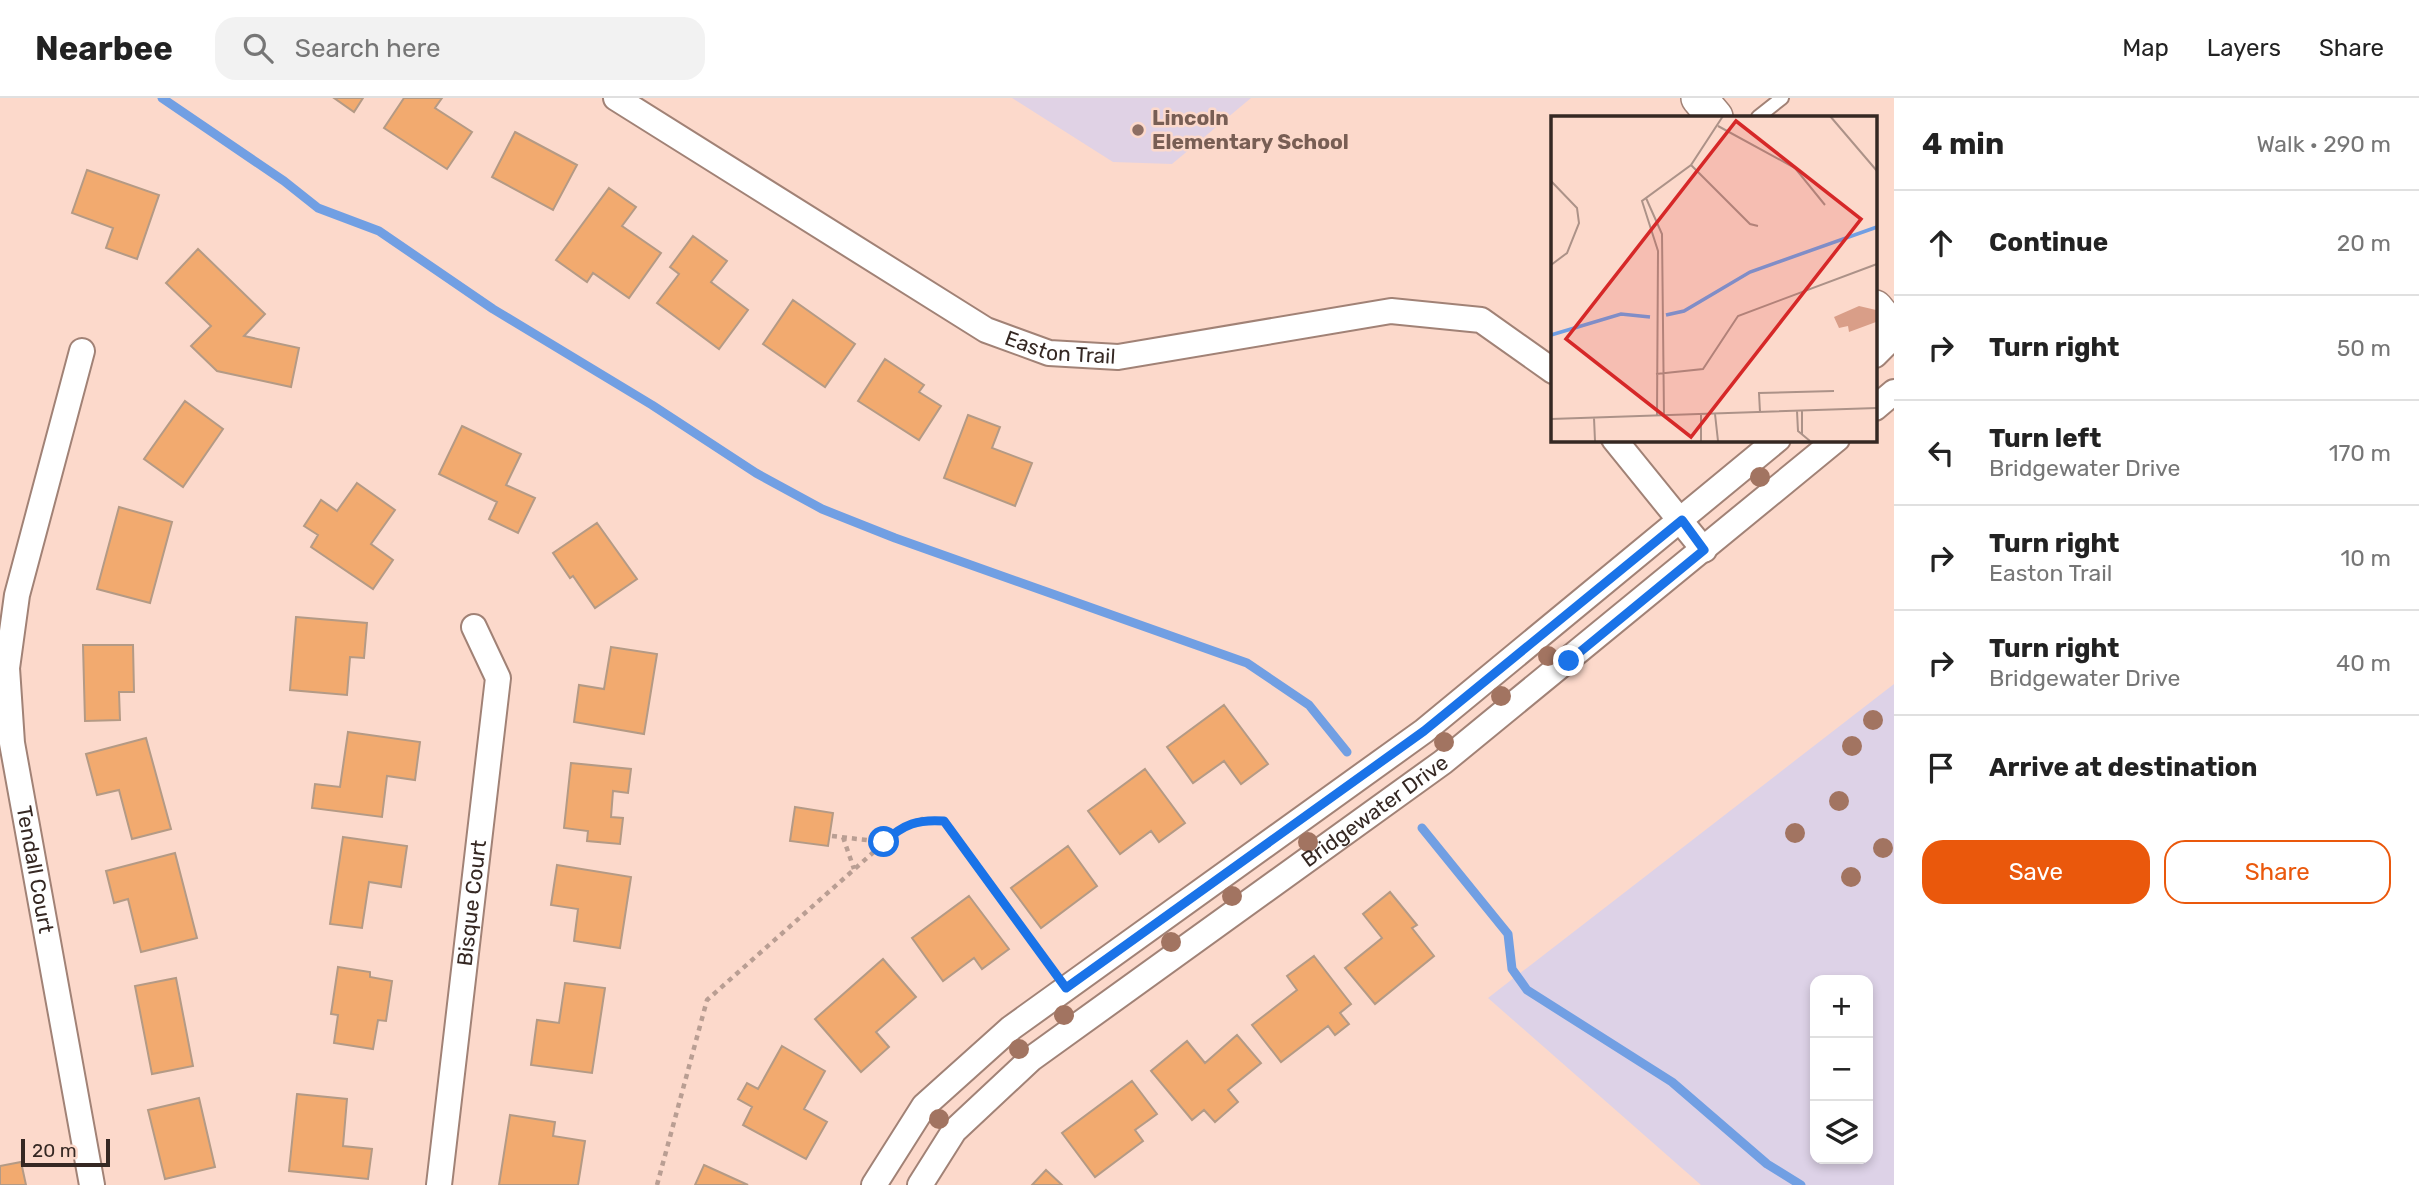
<!DOCTYPE html>
<meta charset="utf-8">
<style>
body{margin:0;font-family:Rubik,sans-serif;background:#f2f2f2;color:#222}
.controls{position:absolute;right:21px;bottom:21px;display:grid;overflow:hidden;border-radius:14px;box-shadow:0 4px 10px #0003}
.controls button{width:63px;height:63px;display:grid;place-items:center;padding:0;border:0;border-bottom:2px solid #e0e0e0;background:#fff;color:#222;font:35px sans-serif}
.scale{position:absolute;left:21px;bottom:18px;width:89px;box-sizing:border-box;padding-left:7px;border:4px solid #352823;border-top:0;font-size:19px;line-height:24px;white-space:nowrap;color:#352823;-webkit-text-stroke:5px #fcd9cb;paint-order:stroke}
.stop{position:absolute;width:21px;height:21px;margin:-16px;border:5px solid #1a73e8;border-radius:50%;background:#fff}
.stop.end{background:#1a73e8;border-color:#fff;box-shadow:0 2px 7px #0008}
.list{margin:0;padding:0;list-style:none}
h2{display:flex;justify-content:space-between;align-items:center;height:91px;margin:0;padding:0 28px;font-size:30px}
h2 small{font-size:23px;font-weight:400;color:#767676}
.list li{display:grid;grid-template-columns:46px 1fr auto;gap:21px;align-items:center;box-sizing:border-box;height:105px;padding:0 28px;border-top:2px solid #e0e0e0}
.list b{display:block;font-size:26px;white-space:nowrap}
.list p{margin:0;font-size:23px;white-space:nowrap;color:#767676}
.list em{font-size:23px;font-style:normal;color:#767676}
.actions{display:flex;gap:14px;padding:21px 28px}
.actions a{flex:1;padding:16px 0;border:2px solid #ea580c;border-radius:21px;text-align:center;font-size:24px;color:#ea580c}
.actions .main{background:#ea580c;color:#fff}
.icon{flex:none;width:38px;height:38px;fill:none;stroke:currentColor;stroke-width:2;stroke-linecap:round;stroke-linejoin:round}
.map{position:relative;flex:none;width:1894px;height:1087px;overflow:hidden}
header{display:flex;align-items:center;gap:42px;box-sizing:border-box;height:98px;padding:0 35px;background:#fff;border-bottom:2px solid #e0e0e0}
header strong{font-size:33px}
nav{display:flex;gap:38px;margin-inline-start:auto;font-size:24px}
.search{width:490px;height:63px;background:#f2f2f2;display:flex;align-items:center;gap:18px;box-sizing:border-box;padding:0 24px;border-radius:21px;color:#767676;font-size:26px}
main{display:flex}
aside{flex:1;background:#fff}
.map>svg:first-child{display:block}
</style>
<header>
<strong>Nearbee</strong>
<div class="search"><svg class="icon" aria-label="search" viewBox="0 0 24 24"><circle cx="10" cy="10" r="6"/><path d="M15 15l6 6"/></svg>Search here</div>
<nav><a>Map</a><a>Layers</a><a>Share</a></nav>
</header>
<main>
<div class="map">
<svg width="1894" height="1087" viewBox="0 0 1894 1087">
<rect width="100%" height="100%" fill="#fcd9cb"/>
<path fill="#ddd2e7" fill-rule="evenodd" d="M1894,586V1087H1701L1488,900ZM1815,882H1868V1061H1815Z"/>
<path fill="#e0d2e5" d="M1012,0H1251L1172,66L1113,64Z"/>
<g fill="none" stroke-linecap="round" stroke-linejoin="round">
<path stroke="#719fe3" stroke-width="9" d="M162,0L284,83L318,110L379,133L493,211L652,307L756,375L822,411L895,440L1247,565L1309,607L1347,654
M1422,730L1508,836L1512,871L1527,892L1672,984L1767,1066L1801,1087"/>
</g>
<path fill="#f2aa6f" stroke="#b49a85" stroke-width="2" d="M334,0H363L354,14Z
M404,0H442L435,10L472,34L447,71L384,30Z
M515,34L577,67L553,112L492,79Z
M87,72L159,97L137,161L106,150L113,130L72,115Z
M609,90L636,109L622,128L661,155L629,200L593,175L587,184L556,162Z
M693,138L727,163L711,184L748,212L719,251L657,205L679,176L670,169Z
M198,151L265,216L244,238L299,250L291,289L217,273L191,248L211,228L166,185Z
M793,202L855,246L825,289L763,246Z
M885,261L924,287L919,294L941,308L919,342L858,303Z
M185,303L223,331L183,389L144,361Z
M968,317L1000,329L992,350L1032,365L1015,408L944,380Z
M462,328L521,356L506,387L535,400L518,435L489,421L497,404L439,376Z
M357,385L395,412L371,446L393,462L373,491L311,449L318,437L304,428L321,402L337,413Z
M119,409L172,424L150,505L97,491Z
M597,425L637,481L595,510L573,478L570,480L553,455Z
M296,519L367,525L364,560L350,559L347,597L290,592Z
M83,547H133L134,594H119L120,622L85,623Z
M611,549L657,556L644,636L574,624L579,587L604,591Z
M1224,607L1268,666L1241,686L1224,663L1193,685L1167,649Z
M348,634L420,644L415,682L387,678L382,719L312,710L315,686L340,689Z
M146,640L171,731L132,741L119,692L97,697L86,656Z
M571,665L631,671L628,695L613,693L611,719L623,720L620,746L587,743L588,733L564,730Z
M1145,671L1185,725L1159,744L1151,733L1120,756L1088,713Z
M795,709L833,715L828,748L790,743Z
M343,739L407,748L401,789L369,784L362,830L330,826Z
M1068,748L1097,788L1041,830L1011,790Z
M175,755L197,840L141,854L128,801L114,805L106,773Z
M557,767L631,779L620,850L574,843L578,811L551,807Z
M1390,794L1417,827L1412,830L1434,858L1375,906L1345,870L1382,840L1363,816Z
M969,798L1009,851L982,871L974,860L943,883L912,840Z
M1314,858L1351,906L1340,915L1349,926L1335,937L1328,928L1281,964L1252,927L1297,892L1287,878Z
M883,861L916,899L876,934L889,949L861,974L815,921Z
M338,869L370,874V879L392,883L386,923L378,922L373,951L334,945L338,917L331,916Z
M176,880L193,968L152,976L135,888Z
M565,885L605,890L592,975L531,967L537,922L559,925Z
M1237,937L1261,965L1228,992L1238,1004L1215,1024L1204,1012L1192,1022L1151,973L1187,943L1205,965Z
M782,948L825,973L804,1011L827,1024L806,1061L743,1027L752,1009L738,1001L747,985L758,991Z
M1132,983L1157,1016L1135,1032L1143,1043L1095,1079L1062,1035Z
M297,996L347,1001L343,1048L372,1051L368,1081L289,1073Z
M199,1000L215,1069L165,1081L148,1012Z
M510,1017L555,1024L553,1038L585,1043L578,1087H499Z
M21,1064L26,1087H0V1068Z
M704,1067L748,1087H695Z
M1046,1072L1062,1087H1032Z"/>
<g fill="none" stroke-linecap="round" stroke-linejoin="round">
<defs>
<path id="service" d="M1758,19L1782,0"/>
<g id="minor">
<path id="s1" d="M616,0L986,232L1049,255L1118,259L1391,213L1481,222L1553,273"/>
<path id="s2" d="M82,253L17,497L7,570L12,645L92,1087"/>
<path d="M1875,257L1894,238"/>
<path d="M1875,310L1894,294"/>
<path d="M1614,341L1704,452"/>
<path id="s3" d="M439,1087L498,580L474,529"/>
<path d="M874,1087L924,1008L1011,930L1424,633L1778,341"/>
<path id="s4" d="M920,1087L954,1033L1031,961L1443,664L1837,341"/>
</g>
<path id="secondary" d="M1699,0L1715,19
M1875,210L1894,233"/>
</defs>
<use href="#service" stroke="#a18276" stroke-width="16"/>
<use href="#minor" stroke="#a18276" stroke-width="28"/>
<use href="#secondary" stroke="#a18276" stroke-width="38"/>
<path stroke="#b99e93" stroke-width="4.5" stroke-dasharray="5 5" stroke-linecap="butt" d="M832,738L883,744
M843,739L854,771
M657,1087L707,902L894,736L922,721L944,723L1051,871"/>
<use href="#service" stroke="#fff" stroke-width="12"/>
<use href="#minor" stroke="#fff" stroke-width="24"/>
<use href="#secondary" stroke="#fff" stroke-width="35"/>
</g>
<g fill="#a27461">
<circle cx="1760" cy="379" r="10"/>
<circle cx="1548" cy="558" r="10"/>
<circle cx="1501" cy="598" r="10"/>
<circle cx="1873" cy="622" r="10"/>
<circle cx="1444" cy="644" r="10"/>
<circle cx="1852" cy="648" r="10"/>
<circle cx="1839" cy="703" r="10"/>
<circle cx="1795" cy="735" r="10"/>
<circle cx="1308" cy="744" r="10"/>
<circle cx="1883" cy="750" r="10"/>
<circle cx="1851" cy="779" r="10"/>
<circle cx="1232" cy="798" r="10"/>
<circle cx="1171" cy="844" r="10"/>
<circle cx="1064" cy="917" r="10"/>
<circle cx="1019" cy="951" r="10"/>
<circle cx="939" cy="1021" r="10"/>
</g>
<g fill="none" stroke-linecap="round" stroke-linejoin="round">
<path stroke="#1a73e8" stroke-width="9" d="M884,744C904,726 918,721 944,723L1066,890L1424,633L1682,422L1704,452L1569,563"/>
</g>
<circle fill="#8d6e63" stroke="#fcd9cb" stroke-width="2.5" cx="1138" cy="32" r="7"/>
<g text-anchor="middle" stroke-width="5" stroke-linejoin="round" paint-order="stroke">
<g font-size="21" font-weight="bold" fill="#785e54" stroke="#fcd9cb" text-anchor="start">
<text x="1152" y="27">Lincoln<tspan x="1152" dy="24">Elementary School</tspan></text>
</g>
<g font-size="21" fill="#352823" stroke="#fcd9cb">
<text dy="7" stroke="none"><textPath href="#s1" startOffset="514">Easton Trail</textPath></text>
<text dy="7" stroke="none"><textPath href="#s4" startOffset="593">Bridgewater Drive</textPath></text>
<text dy="7" stroke="none"><textPath href="#s2" startOffset="530">Tendall Court</textPath></text>
<text dy="7" stroke="none"><textPath href="#s3" startOffset="284">Bisque Court</textPath></text>
</g>
</g>
<g transform="translate(1551 18)">
<rect width="326" height="326" fill="#fcd9cb"/>
<path d="M308,190L325,194V206L298,216L297,210L288,212L283,201Z" fill="#d99e88"/>
<path fill="none" stroke="#719fe3" stroke-width="3.5" d="M115,199L133,195L199,156L326,111M0,219L70,198L99,201"/>
<path fill="none" stroke="#ac9288" stroke-width="2" d="M279,0L326,55M167,10L244,52L274,89M140,49L199,108L207,110M0,65L26,92L28,107L16,137L0,149M95,82L111,118L113,300M105,258L152,253L187,200L326,148M246,295L247,315L259,325M209,296L208,277L283,275M150,298V325M164,298L167,325M106,300L107,135L91,85L140,49L172,0M43,302L44,325M0,303L326,292M251,318V295"/>
<path fill="#d62828" fill-opacity="0.15" stroke="#d62828" stroke-width="3.5" d="M185,5L310,103L140,321L15,223Z"/>
<rect width="326" height="326" fill="none" stroke="#352823" stroke-width="3.5"/>
</g>
</svg>
<div class="controls">
<button>+</button>
<button>−</button>
<button><svg class="icon" aria-label="layers" viewBox="0 0 24 24"><path d="M12 4l9 5-9 5-9-5zM3 14l9 5 9-5"/></svg></button>
</div>
<div class="scale">20 m</div>
<div class="stop" style="left:884px;top:744px"></div>
<div class="stop end" style="left:1569px;top:563px"></div>
</div>
<aside>
<h2>4 min<small>Walk · 290 m</small></h2>
<ul class="list">
<li><svg class="icon" aria-label="ahead" viewBox="0 0 24 24"><path d="M12 20V5M6 11l6-6 6 6"/></svg><div><b>Continue</b></div><em>20 m</em></li>
<li><svg class="icon" aria-label="right" viewBox="0 0 24 24"><path d="M7 20v-9h11M14 6l5 5-5 5"/></svg><div><b>Turn right</b></div><em>50 m</em></li>
<li><svg class="icon" aria-label="left" viewBox="0 0 24 24"><path d="M17 20v-9H6M10 6l-5 5 5 5"/></svg><div><b>Turn left</b><p>Bridgewater Drive</p></div><em>170 m</em></li>
<li><svg class="icon" aria-label="right" viewBox="0 0 24 24"><path d="M7 20v-9h11M14 6l5 5-5 5"/></svg><div><b>Turn right</b><p>Easton Trail</p></div><em>10 m</em></li>
<li><svg class="icon" aria-label="right" viewBox="0 0 24 24"><path d="M7 20v-9h11M14 6l5 5-5 5"/></svg><div><b>Turn right</b><p>Bridgewater Drive</p></div><em>40 m</em></li>
<li><svg class="icon" aria-label="arrive" viewBox="0 0 24 24"><path d="M6 21V4h12l-3 4 3 4H6"/></svg><div><b>Arrive at destination</b></div></li>
</ul>
<div class="actions"><a class="main">Save</a><a>Share</a></div>
</aside>
</main>
